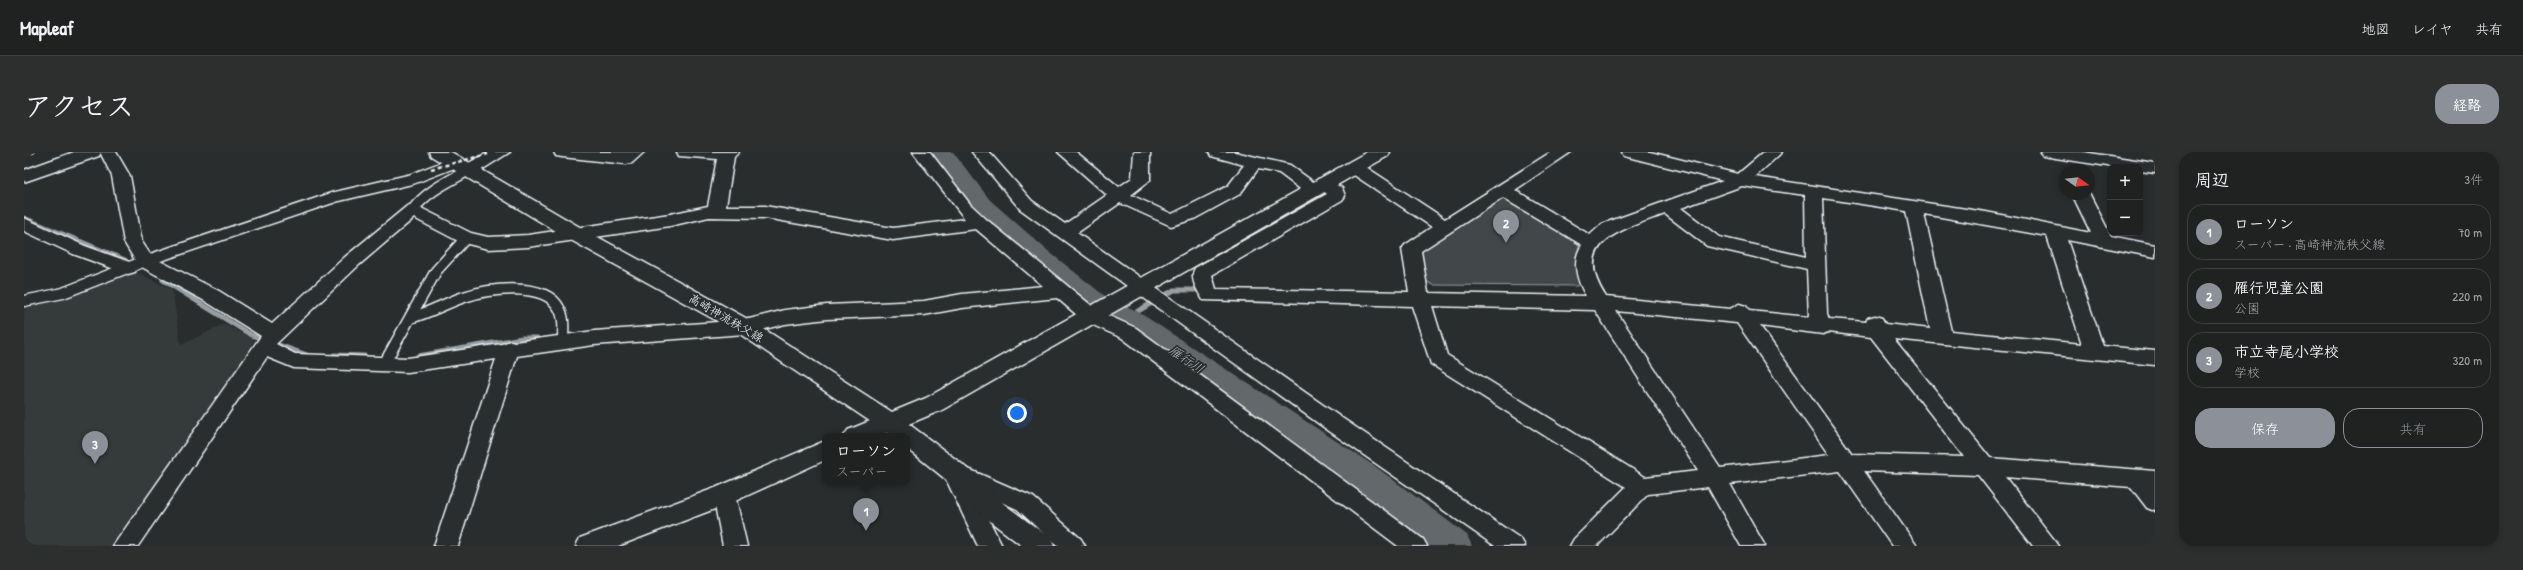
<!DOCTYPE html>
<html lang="ja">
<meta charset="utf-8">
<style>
body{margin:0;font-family:"Patrick Hand","Klee One",sans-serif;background:#2d2f2f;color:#f1f3f6}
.controls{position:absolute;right:12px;top:12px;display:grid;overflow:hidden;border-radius:8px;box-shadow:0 2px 6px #0003}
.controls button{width:36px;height:36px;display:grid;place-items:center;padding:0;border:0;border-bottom:1px solid #3d3f40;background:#202222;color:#f1f3f6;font:20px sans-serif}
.compass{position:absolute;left:2035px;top:12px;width:36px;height:36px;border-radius:50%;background:#202222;box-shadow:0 2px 6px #0003;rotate:105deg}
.you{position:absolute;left:993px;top:261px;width:14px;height:14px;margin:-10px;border:3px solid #fff;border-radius:50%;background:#1a73e8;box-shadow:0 0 0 6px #1a73e833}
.badge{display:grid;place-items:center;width:26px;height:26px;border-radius:50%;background:#8c9099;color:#fff;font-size:13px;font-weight:700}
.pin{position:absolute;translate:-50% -33px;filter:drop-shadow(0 1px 2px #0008)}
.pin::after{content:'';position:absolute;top:21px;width:14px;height:12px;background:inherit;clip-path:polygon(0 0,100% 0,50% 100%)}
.popup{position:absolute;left:798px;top:281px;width:88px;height:52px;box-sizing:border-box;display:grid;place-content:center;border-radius:8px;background:#202222;filter:drop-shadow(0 1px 3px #0005);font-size:13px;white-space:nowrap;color:#a2a4a5}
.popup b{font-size:15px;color:#f1f3f6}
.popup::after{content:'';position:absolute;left:50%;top:100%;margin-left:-8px;border:8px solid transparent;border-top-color:#202222}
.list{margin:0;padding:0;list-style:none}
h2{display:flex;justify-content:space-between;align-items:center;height:52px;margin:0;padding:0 16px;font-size:17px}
h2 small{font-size:13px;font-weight:400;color:#a2a4a5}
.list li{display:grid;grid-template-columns:26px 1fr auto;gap:12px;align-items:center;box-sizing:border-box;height:56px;margin:0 8px 8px;padding:0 8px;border:1px solid #3d3f40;border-radius:16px}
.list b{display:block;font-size:15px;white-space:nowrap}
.list p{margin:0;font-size:13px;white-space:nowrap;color:#a2a4a5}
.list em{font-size:13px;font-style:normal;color:#a2a4a5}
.actions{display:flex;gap:8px;padding:12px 16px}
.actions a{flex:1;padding:9px 0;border:1px solid #8c9099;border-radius:16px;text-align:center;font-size:14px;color:#8c9099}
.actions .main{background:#8c9099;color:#fff}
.map{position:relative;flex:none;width:2131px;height:394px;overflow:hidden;border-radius:16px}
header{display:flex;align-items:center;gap:24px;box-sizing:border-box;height:56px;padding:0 20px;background:#202222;border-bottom:1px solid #3d3f40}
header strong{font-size:19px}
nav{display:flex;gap:22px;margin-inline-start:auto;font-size:14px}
.intro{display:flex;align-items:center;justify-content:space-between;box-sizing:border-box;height:96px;padding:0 24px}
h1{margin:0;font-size:28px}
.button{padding:10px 18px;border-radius:16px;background:#8c9099;color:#fff;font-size:14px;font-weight:700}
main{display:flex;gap:24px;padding:0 24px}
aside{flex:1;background:#202222;border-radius:16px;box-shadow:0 2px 6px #0003}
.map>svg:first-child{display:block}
</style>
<header>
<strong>Mapleaf</strong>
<nav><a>地図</a><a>レイヤ</a><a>共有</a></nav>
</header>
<div class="intro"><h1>アクセス</h1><a class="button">経路</a></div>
<main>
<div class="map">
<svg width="2131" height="394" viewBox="0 0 2131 394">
<rect width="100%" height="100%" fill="#2a2d2e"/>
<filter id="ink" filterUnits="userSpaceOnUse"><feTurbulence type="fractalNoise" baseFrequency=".025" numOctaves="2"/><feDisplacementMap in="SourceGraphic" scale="8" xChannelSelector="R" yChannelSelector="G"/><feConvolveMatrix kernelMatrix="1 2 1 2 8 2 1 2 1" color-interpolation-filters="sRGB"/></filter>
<g filter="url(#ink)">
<path fill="#363a3b" d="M108,118L148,138L157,193L200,172L230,188L211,224L165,281H171L89,394H0V151L39,147Z"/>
<path fill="#424648" stroke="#959ca0" d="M1478,46H1486L1553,89L1555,94L1552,104L1557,132L1553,134L1409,133L1402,129L1395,106L1396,100Z"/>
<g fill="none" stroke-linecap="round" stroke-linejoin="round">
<path stroke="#989fa3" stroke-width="5" d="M0,66L101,108
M139,128L227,183L283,203
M1102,166L1150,138H1179
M310,203L341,204
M394,204L498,186H513"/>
<path fill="#63686b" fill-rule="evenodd" d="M903,0H929L966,48L1024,99L1082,145L1113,159L1352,315L1443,383L1448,394H1404L1328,335L1091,173L1060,159L1004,113L946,60Z"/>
<defs>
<path id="service" d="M389,58C401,40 427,28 445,18
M0,149L39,141L121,109L311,45L388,27L432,10
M386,166C405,161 422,151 440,145C464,137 521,129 535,156C541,166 539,178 539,189
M360,212L412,119L442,86"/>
<path id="minor" d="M76,0H92L106,24L118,90L128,105L195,139L248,172L321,105L383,54L389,52L447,81L464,85L504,83L646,62L684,54L693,7L655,4L653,0H715L710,5L702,54H741L869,76L941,67L889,0H906L946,52L962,67L1074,159L1112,176L1399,387L1403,394H1374L1098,186L1060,169L1033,146L938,156L900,163L803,167L761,172L721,182L570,193L493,204L434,394H410L472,207L384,220L270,216L243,205L114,394H89L237,184L181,149L114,113L100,90L88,24ZM685,65L741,66L869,88L952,77L1019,134L938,142L900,149L803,153L761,158L721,168L570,179L491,190L486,189L478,192L384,206L271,202L252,192L335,113L390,66L436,90L464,97L504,95L646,74Z
M465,0H486L451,22H439L436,18L439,14Z
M530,0H620L608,11L602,12L538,5L532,4Z
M948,0H965L1008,49L1041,72L1083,43L1034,0H1052L1095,35L1108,26L1110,0H1126V28L1107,43L1148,62L1204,34L1220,13L1187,4L1185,0H1211L1266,13L1292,32L1294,27L1300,26L1318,36L1321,44L1318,48L1188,123L1192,137L1385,140L1378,97L1381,93L1408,75L1324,19L1322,15L1324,11H1336L1421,67L1527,0H1547L1491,38L1566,83L1578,72L1699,29L1600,4L1598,0H1626L1714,22L1740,0H1758L1731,25L1962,60L2067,81L2048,42L2065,41L2087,84L2131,93V105L2043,88L2079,194L2131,199V213L1870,187L1966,306L2131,319V359L2123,356L2107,335L1981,325L2035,394H2009L1954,323L1840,319L1893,394H1868L1816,319L1706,332L1741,394H1717L1684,335L1624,342L1573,394H1546L1550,387L1602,335L1407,212L1388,154L1179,148C1173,138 1165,126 1171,116L1303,42L1297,37L1295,42H1283L1255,21L1234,17L1216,42L1170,67L1147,74L1096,51L1053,81L1312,262L1497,387L1501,394H1471L1298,274L996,57ZM1718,34L1781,43L1782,105L1695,85L1657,56ZM1479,46L1558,93C1547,109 1553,129 1562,144L1404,141L1397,99ZM1799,46L1882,59L1906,177L1861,172L1858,166L1851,164L1844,166L1842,170L1805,167L1803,162ZM1641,62L1683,94L1783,117L1785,165L1725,159L1722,154L1715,152L1706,157L1582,145C1545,89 1600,77 1641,62ZM1900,62L2023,84L2058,192L1927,179ZM1408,154L1571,158L1674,319L1621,325L1423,203ZM1592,159L1713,171L1805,303L1696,316ZM1736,174L1799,182L1804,180L1847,185L1940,305L1828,302Z
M2017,0H2059L2131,11V21L2116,19V15H2090L2025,5L2019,4Z
M0,66L61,94L111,112L113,116L111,120L104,122L49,102L0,79Z
M935,313L1009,345L1057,387L1061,394H1033L993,357L950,338L978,394H954L920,323L923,317Z
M700,334L708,337L711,343L723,394H699L689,343L692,337Z"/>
<path id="tertiary" d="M1343,0H1366L1364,4L918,258L856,284H820L824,278L902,246Z
M801,289V308L709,350L594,394H552L556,386L691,336Z"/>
<path id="primary" d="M50,0H77L75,4L0,30V18Z
M405,0H427L559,77L729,170L874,264L938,312L980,352L1026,386L1030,394H998L962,366L920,326L883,296V284H868L713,180L545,87L407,4Z"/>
</defs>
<use href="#service" stroke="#e8f1f8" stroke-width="13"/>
<use href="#minor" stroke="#e8f1f8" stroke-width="3"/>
<use href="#tertiary" stroke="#e8f1f8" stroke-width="3"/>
<use href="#primary" stroke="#e8f1f8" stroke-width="3"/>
<path stroke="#e8f1f8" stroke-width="2.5" stroke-dasharray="4 3" stroke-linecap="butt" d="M0,3L11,0"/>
<use href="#service" stroke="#2a2d2e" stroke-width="10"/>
<use href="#minor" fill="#2a2d2e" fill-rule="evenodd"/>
<use href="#tertiary" fill="#2a2d2e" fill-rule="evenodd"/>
<use href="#primary" fill="#2a2d2e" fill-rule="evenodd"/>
<path stroke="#e8f1f8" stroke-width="2.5" stroke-dasharray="4 3" stroke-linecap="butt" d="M407,17L464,2"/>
</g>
</g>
<g text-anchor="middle" stroke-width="3.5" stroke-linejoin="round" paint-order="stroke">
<g font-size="12" fill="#e8f1f8" stroke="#2a2d2e">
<text transform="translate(702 166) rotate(30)" y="4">高崎神流秩父線</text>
</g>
<g font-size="13" font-style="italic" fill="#acb3b9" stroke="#2a2d2e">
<text transform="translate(1163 207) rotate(34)" y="5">雁行川</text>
</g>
</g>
</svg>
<div class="controls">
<button>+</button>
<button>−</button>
</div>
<svg class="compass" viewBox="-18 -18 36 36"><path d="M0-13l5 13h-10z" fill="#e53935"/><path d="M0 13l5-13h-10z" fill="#a2a4a5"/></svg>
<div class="you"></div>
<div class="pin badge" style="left:842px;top:379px">1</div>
<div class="popup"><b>ローソン</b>スーパー</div>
<div class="pin badge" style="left:1482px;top:91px">2</div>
<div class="pin badge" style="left:71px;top:312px">3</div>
</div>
<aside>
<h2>周辺<small>3件</small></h2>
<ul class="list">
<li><span class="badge">1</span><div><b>ローソン</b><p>スーパー · 高崎神流秩父線</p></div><em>70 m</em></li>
<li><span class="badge">2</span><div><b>雁行児童公園</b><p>公園</p></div><em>220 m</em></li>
<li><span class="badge">3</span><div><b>市立寺尾小学校</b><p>学校</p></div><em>320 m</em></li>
</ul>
<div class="actions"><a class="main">保存</a><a>共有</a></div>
</aside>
</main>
